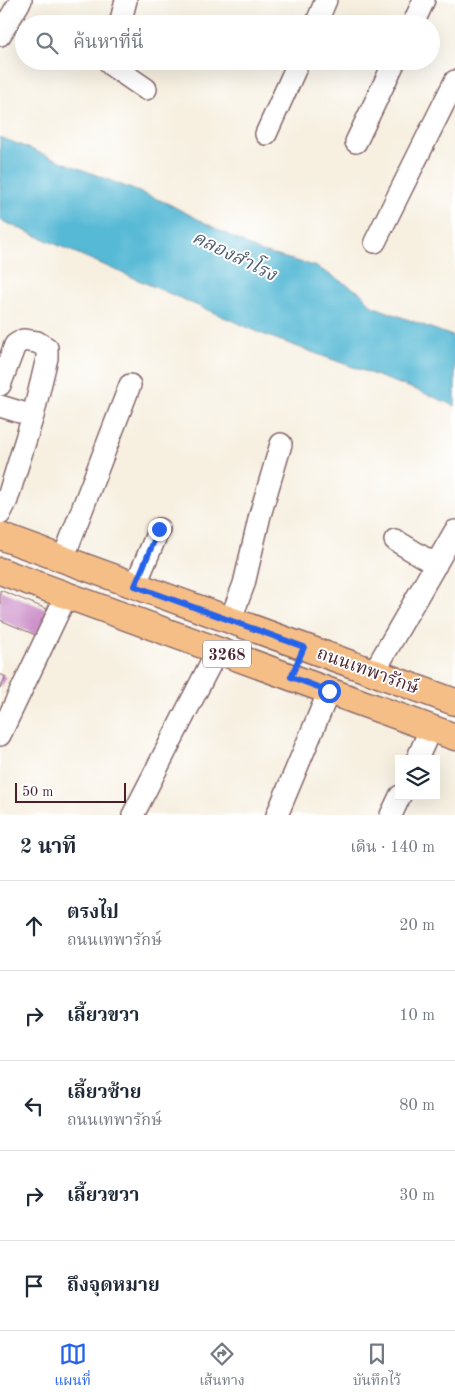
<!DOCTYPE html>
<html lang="th">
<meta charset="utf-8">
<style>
body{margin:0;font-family:"Old Standard TT","Noto Serif Thai",serif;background:#f6f6f7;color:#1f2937}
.controls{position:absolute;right:15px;bottom:15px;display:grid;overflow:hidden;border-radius:0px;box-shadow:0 5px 20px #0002}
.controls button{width:45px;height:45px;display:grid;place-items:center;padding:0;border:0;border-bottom:1px solid #e0e1e3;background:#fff;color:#1f2937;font:25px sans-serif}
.scale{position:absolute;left:15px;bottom:12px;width:111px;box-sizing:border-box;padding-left:5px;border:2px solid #4a1f2b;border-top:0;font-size:14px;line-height:18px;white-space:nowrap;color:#4a1f2b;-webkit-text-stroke:4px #fff;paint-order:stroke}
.stop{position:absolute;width:15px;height:15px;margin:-11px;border:4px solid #2563eb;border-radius:50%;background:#fff}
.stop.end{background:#2563eb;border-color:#fff;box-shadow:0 1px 5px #0008}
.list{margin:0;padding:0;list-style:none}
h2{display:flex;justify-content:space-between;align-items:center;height:65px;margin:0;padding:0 20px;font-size:21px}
h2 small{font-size:16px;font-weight:400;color:#747a83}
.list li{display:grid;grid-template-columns:32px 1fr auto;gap:15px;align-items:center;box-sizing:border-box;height:90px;padding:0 20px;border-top:1px solid #e0e1e3}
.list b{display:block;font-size:19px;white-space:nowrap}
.list p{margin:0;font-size:16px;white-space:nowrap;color:#747a83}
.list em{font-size:16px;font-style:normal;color:#747a83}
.icon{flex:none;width:28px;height:28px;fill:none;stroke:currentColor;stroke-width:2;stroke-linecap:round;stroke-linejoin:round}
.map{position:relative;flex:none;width:455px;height:815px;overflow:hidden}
.search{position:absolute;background:#fff;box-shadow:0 5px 20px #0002;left:15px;right:15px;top:15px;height:55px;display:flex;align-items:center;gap:12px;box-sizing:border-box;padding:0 18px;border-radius:28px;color:#747a83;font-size:19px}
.sheet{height:515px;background:#fff}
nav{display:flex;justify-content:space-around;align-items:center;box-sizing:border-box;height:70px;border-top:1px solid #e0e1e3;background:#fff;font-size:14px;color:#747a83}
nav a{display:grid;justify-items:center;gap:2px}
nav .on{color:#2563eb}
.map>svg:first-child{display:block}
</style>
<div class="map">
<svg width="455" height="815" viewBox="0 0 455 815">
<rect width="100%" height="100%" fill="#fff"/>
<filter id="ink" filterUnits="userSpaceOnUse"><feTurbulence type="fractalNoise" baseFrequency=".02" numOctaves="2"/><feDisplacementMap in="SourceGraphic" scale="10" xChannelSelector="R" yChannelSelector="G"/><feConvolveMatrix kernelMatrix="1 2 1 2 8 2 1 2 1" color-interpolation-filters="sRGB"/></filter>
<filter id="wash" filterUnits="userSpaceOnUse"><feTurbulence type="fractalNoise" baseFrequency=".0096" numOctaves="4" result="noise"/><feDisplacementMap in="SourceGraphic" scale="20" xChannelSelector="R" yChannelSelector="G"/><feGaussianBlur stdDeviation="1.12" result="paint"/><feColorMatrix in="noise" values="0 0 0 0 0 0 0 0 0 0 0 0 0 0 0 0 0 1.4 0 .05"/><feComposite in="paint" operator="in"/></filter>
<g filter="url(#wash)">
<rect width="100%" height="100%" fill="#f7f0e1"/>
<path fill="#57b9d5" stroke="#506c80" d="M0,137L167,203L259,251L315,266L361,293L372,306L455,337V406L419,391L265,335L0,220Z"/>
<g id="blocks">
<path fill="#ce92ca" d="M0,590L49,610L38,636L0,620Z
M0,674L6,677L0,689Z"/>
</g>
</g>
<g filter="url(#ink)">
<use href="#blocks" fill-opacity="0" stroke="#87686b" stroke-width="1"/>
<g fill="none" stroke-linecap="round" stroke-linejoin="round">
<defs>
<path id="minor" d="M120,24L126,0
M316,24L326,0
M413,24L424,0
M0,35L21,0
M109,61L111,65L146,89
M266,134L299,61
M356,142L395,61
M375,242L455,81
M0,385L15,345L23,340L37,342L47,348V358L33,416
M0,406L33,416L7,500L0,514
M395,540L436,565
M63,559L130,385
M135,586L159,529
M230,621L244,584L260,515L281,444
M374,672L455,531
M0,735L66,596
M417,759L431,728
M133,815L217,651
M277,815L329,691
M391,815L400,796"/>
<path id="major" d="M0,536L455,702
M0,571L455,737"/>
</defs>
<use href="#minor" stroke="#87686b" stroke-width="24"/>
<use href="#major" stroke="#87686b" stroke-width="29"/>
<use href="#minor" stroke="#fff" stroke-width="21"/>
<use href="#major" stroke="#f6be87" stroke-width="26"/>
</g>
</g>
<g fill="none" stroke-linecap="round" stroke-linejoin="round" filter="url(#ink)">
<path stroke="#2563eb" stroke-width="6" d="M159,529L135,586L304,647L291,677L329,691"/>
</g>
<g text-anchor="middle" stroke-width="4" stroke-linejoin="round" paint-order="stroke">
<rect fill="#fff" stroke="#80626b" stroke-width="1" x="203" y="640.5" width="48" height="27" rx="4"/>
<g font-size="16" font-weight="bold" fill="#4a1f2b">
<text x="227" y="660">3268</text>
</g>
<g font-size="18" fill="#4a1f2b" stroke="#fff">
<text transform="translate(368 670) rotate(20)" y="6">ถนนเทพารักษ์</text>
</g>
<g font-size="19" font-style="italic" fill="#4f5d6f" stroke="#fff">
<text transform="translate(235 255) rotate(26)" y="7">คลองสำโรง</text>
</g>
</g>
</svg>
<div class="controls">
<button><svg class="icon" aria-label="layers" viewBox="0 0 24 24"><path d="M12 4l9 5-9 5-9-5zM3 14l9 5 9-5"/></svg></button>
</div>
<div class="scale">50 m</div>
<div class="stop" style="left:329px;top:691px"></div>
<div class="stop end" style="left:159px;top:529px"></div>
<div class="search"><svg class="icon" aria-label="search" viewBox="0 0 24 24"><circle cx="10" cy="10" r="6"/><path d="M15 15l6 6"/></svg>ค้นหาที่นี่</div>
</div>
<section class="sheet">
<h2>2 นาที<small>เดิน · 140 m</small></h2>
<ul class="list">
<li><svg class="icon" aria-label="ahead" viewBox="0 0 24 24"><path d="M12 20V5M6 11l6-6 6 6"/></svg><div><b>ตรงไป</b><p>ถนนเทพารักษ์</p></div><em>20 m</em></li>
<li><svg class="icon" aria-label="right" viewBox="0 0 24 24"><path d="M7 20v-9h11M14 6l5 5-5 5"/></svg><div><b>เลี้ยวขวา</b></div><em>10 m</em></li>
<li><svg class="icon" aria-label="left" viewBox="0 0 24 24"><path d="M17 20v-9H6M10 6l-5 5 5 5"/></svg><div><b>เลี้ยวซ้าย</b><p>ถนนเทพารักษ์</p></div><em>80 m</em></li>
<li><svg class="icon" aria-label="right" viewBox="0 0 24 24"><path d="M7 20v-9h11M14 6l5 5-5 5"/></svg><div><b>เลี้ยวขวา</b></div><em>30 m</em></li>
<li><svg class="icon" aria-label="arrive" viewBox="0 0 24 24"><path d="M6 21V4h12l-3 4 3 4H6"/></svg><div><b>ถึงจุดหมาย</b></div></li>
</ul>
</section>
<nav>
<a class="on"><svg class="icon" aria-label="map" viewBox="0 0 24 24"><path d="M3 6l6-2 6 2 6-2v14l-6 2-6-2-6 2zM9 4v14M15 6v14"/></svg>แผนที่</a>
<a><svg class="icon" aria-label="directions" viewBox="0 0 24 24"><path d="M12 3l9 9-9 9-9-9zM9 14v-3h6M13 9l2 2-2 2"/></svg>เส้นทาง</a>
<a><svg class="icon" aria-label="saved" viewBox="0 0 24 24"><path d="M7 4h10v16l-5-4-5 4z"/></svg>บันทึกไว้</a>
</nav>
